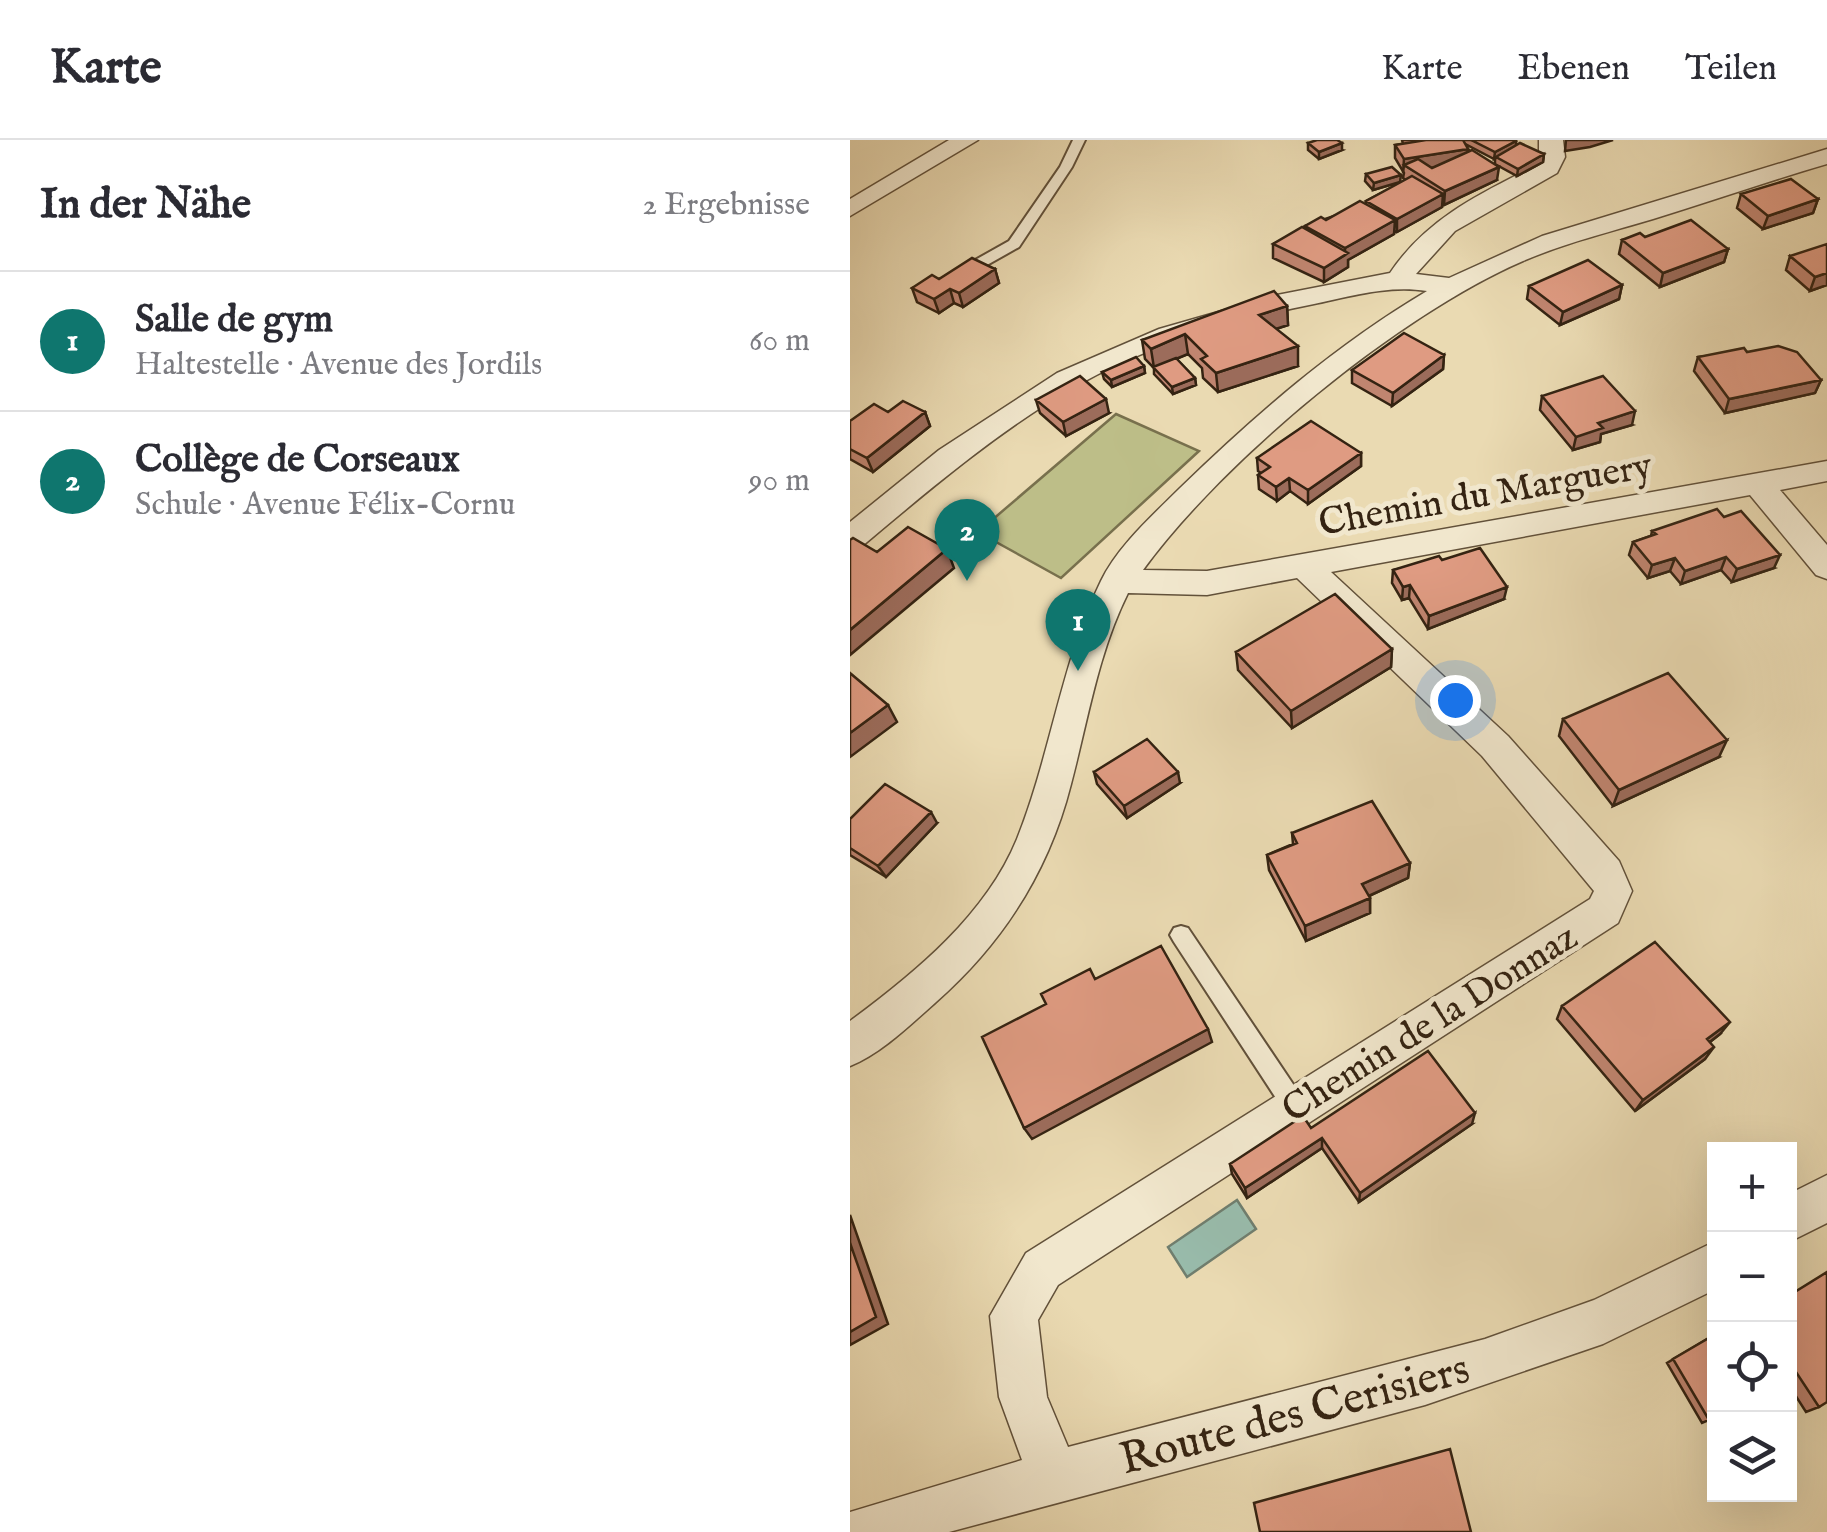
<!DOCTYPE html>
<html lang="de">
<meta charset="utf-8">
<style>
body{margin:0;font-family:"IM FELL English",serif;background:#f7f7f7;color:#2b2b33}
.controls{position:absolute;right:30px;bottom:30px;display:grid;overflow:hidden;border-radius:0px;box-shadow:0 10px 40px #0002}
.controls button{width:90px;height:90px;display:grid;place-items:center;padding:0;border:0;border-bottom:2px solid #e1e1e2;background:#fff;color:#2b2b33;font:50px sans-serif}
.you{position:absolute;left:605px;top:560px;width:35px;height:35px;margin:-25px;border:8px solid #fff;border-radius:50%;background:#1a73e8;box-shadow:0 0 0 15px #1a73e833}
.badge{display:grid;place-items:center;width:65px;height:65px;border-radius:50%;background:#0f766e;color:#fff;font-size:32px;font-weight:700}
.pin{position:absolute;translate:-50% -82px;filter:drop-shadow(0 2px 5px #0008)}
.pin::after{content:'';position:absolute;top:52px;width:35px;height:30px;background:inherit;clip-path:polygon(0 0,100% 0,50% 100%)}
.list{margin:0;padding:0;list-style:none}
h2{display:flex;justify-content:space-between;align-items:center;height:130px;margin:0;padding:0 40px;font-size:42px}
h2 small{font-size:32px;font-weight:400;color:#7c7c81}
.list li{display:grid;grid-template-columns:65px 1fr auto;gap:30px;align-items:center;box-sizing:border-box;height:140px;padding:0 40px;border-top:2px solid #e1e1e2}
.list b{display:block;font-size:38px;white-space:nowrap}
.list p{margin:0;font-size:32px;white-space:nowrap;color:#7c7c81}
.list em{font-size:32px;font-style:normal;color:#7c7c81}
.icon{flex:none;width:55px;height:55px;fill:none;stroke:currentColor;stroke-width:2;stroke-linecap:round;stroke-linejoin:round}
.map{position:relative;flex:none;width:977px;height:1392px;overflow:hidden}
header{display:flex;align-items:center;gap:60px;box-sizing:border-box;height:140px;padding:0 50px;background:#fff;border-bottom:2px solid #e1e1e2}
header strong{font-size:48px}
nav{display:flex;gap:55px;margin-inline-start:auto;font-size:35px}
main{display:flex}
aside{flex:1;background:#fff}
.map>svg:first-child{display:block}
</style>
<header>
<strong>Karte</strong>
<nav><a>Karte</a><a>Ebenen</a><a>Teilen</a></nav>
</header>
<main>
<aside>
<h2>In der Nähe<small>2 Ergebnisse</small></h2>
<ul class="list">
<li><span class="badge">1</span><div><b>Salle de gym</b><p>Haltestelle · Avenue des Jordils</p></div><em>60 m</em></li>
<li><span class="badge">2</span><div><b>Collège de Corseaux</b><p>Schule · Avenue Félix-Cornu</p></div><em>90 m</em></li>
</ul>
</aside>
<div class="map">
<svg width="977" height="1392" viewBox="0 0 977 1392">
<rect width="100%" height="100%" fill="#eadab2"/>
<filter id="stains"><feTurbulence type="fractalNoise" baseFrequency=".002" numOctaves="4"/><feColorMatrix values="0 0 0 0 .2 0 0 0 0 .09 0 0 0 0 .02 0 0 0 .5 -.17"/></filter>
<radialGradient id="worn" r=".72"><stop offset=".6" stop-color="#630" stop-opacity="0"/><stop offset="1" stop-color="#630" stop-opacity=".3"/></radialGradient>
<path fill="#bdbe88" stroke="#78704d" stroke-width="2.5" d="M266,274L349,311L211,438L128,392Z"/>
<path fill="#98bbab" stroke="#707e6e" stroke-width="2.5" d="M387,1060L406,1089L337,1137L318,1107Z"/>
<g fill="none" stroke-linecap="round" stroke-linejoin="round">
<defs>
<path id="service" d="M223,0H235L222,27L169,107L112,139H102V133L159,101L210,27Z
M331,786L338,788L453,959L456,967L453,975L445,978L437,975L324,802L320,795L324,788Z"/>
<path id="minor" d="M99,0H128L0,76V59Z
M689,0H713L715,17L707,33L605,91L566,134L599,138L692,96L977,9V24C919,41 861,61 803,79C760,92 715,103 673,121C548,175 374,319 293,430L357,431L977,321V341L930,350L977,405V439L966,435L900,355L481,432L658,596L769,721L782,751L768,783L208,1145L188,1180L197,1257L218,1307L635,1199L744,1160L864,1102V1150L753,1204L575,1265L99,1392H0V1372L172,1320L149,1257L140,1176L176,1113L740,759L744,751L632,616L447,438L357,455L278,453C248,513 238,580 221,644C199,731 153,803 86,862C60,885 32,913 0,926V881C64,834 136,775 167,699C201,614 211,523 251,441C267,407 302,376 329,349C405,275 486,205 577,151C538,145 502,156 464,164C384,180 297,205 226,246C148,291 79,350 11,407L0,410V382L89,310L207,233L309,189L427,155L540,133C577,78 631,53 689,24Z
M977,1035V1083L939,1102V1054Z"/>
</defs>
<use href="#service" stroke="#62513a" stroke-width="4"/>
<use href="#minor" stroke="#62513a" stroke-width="3"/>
<use href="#service" fill="#f1e7cd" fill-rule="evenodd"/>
<use href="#minor" fill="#f1e7cd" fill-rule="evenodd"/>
</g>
<path fill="#c08570" stroke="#342312" stroke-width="2.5" d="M552,0H665L666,5L694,14L693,22L667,36L645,24V18L644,19L615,4L618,9V12L647,40L594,65L592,64V67L547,92L544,91V94L498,120V127L474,142L423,118V104L455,89V86L516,65V61L556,40L553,38L554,33L545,18V5L553,4Z
M458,3L492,10L469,19L458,10Z
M516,34L550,42L523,50L515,41Z
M891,54L968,59L963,73L913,89L887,68Z
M795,97L878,109L874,122L810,147L769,114L772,100Z
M940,116L977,145L960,151L936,130Z
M145,129L149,143L113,167L104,163L89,173L67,162L62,148L89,139Z
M772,145L769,159L710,185L677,159L679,146Z
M437,166L438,185L426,189L448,226L368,252L353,238L352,228L338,214L326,219L345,238L346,245L323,254L304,234V228L295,219L292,200Z
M897,212L971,240L965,253L875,273L844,231L848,217Z
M594,215L593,229L542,266L502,243V230Z
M294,226L295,233L262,247L254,239L252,232Z
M692,256L782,285L751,294L750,302L723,310L690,270Z
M186,260L259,273L216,296L190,273Z
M75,272L80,286L23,332L0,319V281Z
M511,313V326L458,364L440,351L427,361L409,349L408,335L411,333L408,331L407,318Z
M802,391L924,428L882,442L871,430L831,444L820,431L798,438L779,415L783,402L801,396Z
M592,420L654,459L578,489L559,458L552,460L542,443L543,430Z
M542,509L541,527L442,588L388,530L386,512Z
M713,579L869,617L763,666L709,596Z
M244,632L330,643L277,678L247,644Z
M0,679L87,683L36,737L0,715Z
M442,693L560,723L558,738L519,756L520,758V773L456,801L419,730L417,715L443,704Z
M712,866L870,894L860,902L855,919L785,971L707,879Z
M622,984L509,1062L472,1008L397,1058L382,1034L380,1024L461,988Z
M940,1155L969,1267L956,1272L940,1247Z
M864,1195L859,1280L852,1283L817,1223Z"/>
<path fill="#9c6c5b" stroke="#342312" stroke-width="2.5" d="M716,0H763L740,7L715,11Z
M666,1V8L644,19L645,12Z
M492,3V10L469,19V12Z
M618,9L617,22L564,31L554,25L553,33L554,19Z
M694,14L693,22L667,36L668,29Z
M649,27L647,40L594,65L595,51Z
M551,35L550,42L523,50L524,43Z
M593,54L592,67L547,92V79Z
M968,59L963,73L913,89L918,76Z
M545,80L544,94L498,120V127L474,142V128L495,115V108Z
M878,109L874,122L810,147L813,133Z
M145,129L149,143L113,167L109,153Z
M977,133V145L960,151L965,137Z
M772,145L769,159L710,185L713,172Z
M100,149L104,163L89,173L84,159Z
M437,166L438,185L410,194L409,175Z
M335,194L338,214L304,228L301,209Z
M448,206V226L368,252L366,233Z
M594,215L593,229L542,266L543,253Z
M294,226L295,233L262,247L261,240Z
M345,238L346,245L323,254L322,247Z
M971,240L965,253L875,273L879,259Z
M256,259L259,273L216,296L213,282Z
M785,271L782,285L751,294L750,302L723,310L726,297L748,283Z
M75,272L80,286L23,332L17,318Z
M511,313V326L458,364V350Z
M439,338L440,351L427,361L426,347Z
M97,409L104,428L0,515V490Z
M930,415L924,428L882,442L887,429Z
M876,417L871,430L831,444L835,431Z
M825,418L820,431L798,438L802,425Z
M560,445L559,458L552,460L553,447Z
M657,447L654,459L578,489L579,476Z
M542,509L541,527L442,588L441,571Z
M38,565L47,582L0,617V593Z
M877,600L869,617L763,666L769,650Z
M328,632L330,643L277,678L274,666Z
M81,672L87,683L36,737L28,726Z
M560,723L558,738L512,759V744Z
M520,758V773L456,801L455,786Z
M880,882L870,894L848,911L857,899Z
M358,889L362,902L182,999L174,988Z
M864,907L855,919L785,971L793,960Z
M625,973L622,984L509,1062L510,1053Z
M472,998V1008L397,1058L395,1048Z
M0,1075L38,1184L0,1205Z"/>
<path fill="#df9b82" stroke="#342312" stroke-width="2.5" d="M467,0H487L492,3L469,12L458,3Z
M576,0H613L618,9L554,19L545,5Z
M621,0H665L666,1L645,12Z
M670,3L694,14L668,29L646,17Z
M622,10L649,27L595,51L554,25L568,19L582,28Z
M542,27L551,35L524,43L516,34Z
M562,36L593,54L547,79L516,61Z
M941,39L968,59L918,76L891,54Z
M510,61L545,80L495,108L455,86L471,77L476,80Z
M841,80L878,109L813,133L772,100L790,93L795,97Z
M452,87L498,113L474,128L423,104Z
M977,104V133L965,137L940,116Z
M122,118L145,129L109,153L100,149L84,159L62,148L82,135L89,139Z
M738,120L772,145L713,172L679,146Z
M424,151L437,166L409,175L448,206L366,233L351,219L357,216L335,194L301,209L292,200Z
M554,193L594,215L543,253L502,230Z
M928,206L947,212L971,240L879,259L848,217L894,208L897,212Z
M286,217L294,226L261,240L252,232Z
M326,218L345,238L322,247L303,227Z
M230,236L256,259L213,282L186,260Z
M753,236L785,271L748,283L753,288L726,297L692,256Z
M53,261L75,272L17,318L0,309V281L24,264L38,272Z
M461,281L511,313L458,350L439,338L426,347L408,335L420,327L407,318Z
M867,369L874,377L891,371L930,415L887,429L876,417L835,431L825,418L802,425L783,402L806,394L802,391Z
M58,387L97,409L0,490V400L3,398L27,412Z
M630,408L657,447L579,476L560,445L553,447L543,430L589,416L592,420Z
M485,454L542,509L441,571L386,512Z
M0,533L38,565L0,593Z
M818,533L877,600L769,650L713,579Z
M297,599L328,632L274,666L244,632Z
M35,644L81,672L28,726L0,708V679Z
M522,661L560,723L512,744L520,758L455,786L417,715L447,703L442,693Z
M805,802L880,882L857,899L864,907L793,960L712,866Z
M311,806L358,889L174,988L132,897L196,864L191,854L240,829L245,839Z
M578,911L625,973L510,1053L472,998L395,1048L380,1024L453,976L461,988Z
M0,1103L26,1177L0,1192Z
M977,1132V1262L969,1267L940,1223V1155Z
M864,1195V1277L859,1280L823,1219Z
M600,1309L621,1392H410L404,1363Z"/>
<g text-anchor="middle" stroke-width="10" stroke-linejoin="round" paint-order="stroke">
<g font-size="38" fill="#342312" stroke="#f1e7cd">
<text transform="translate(635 353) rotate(-10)" y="13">Chemin du Marguery</text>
<text transform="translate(579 882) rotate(-32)" y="13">Chemin de la Donnaz</text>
</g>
<g font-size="45" fill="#342312" stroke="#f1e7cd">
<text transform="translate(444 1272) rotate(-15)" y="16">Route des Cerisiers</text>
</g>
</g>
<rect width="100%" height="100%" filter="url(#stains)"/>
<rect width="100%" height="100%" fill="url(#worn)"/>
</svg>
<div class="controls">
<button>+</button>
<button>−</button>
<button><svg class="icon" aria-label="locate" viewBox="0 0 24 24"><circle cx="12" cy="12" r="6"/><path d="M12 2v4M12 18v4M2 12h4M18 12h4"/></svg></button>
<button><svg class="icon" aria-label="layers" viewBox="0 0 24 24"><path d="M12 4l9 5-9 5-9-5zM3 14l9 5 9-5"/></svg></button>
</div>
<div class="you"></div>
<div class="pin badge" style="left:228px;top:531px">1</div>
<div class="pin badge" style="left:117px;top:441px">2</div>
</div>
</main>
